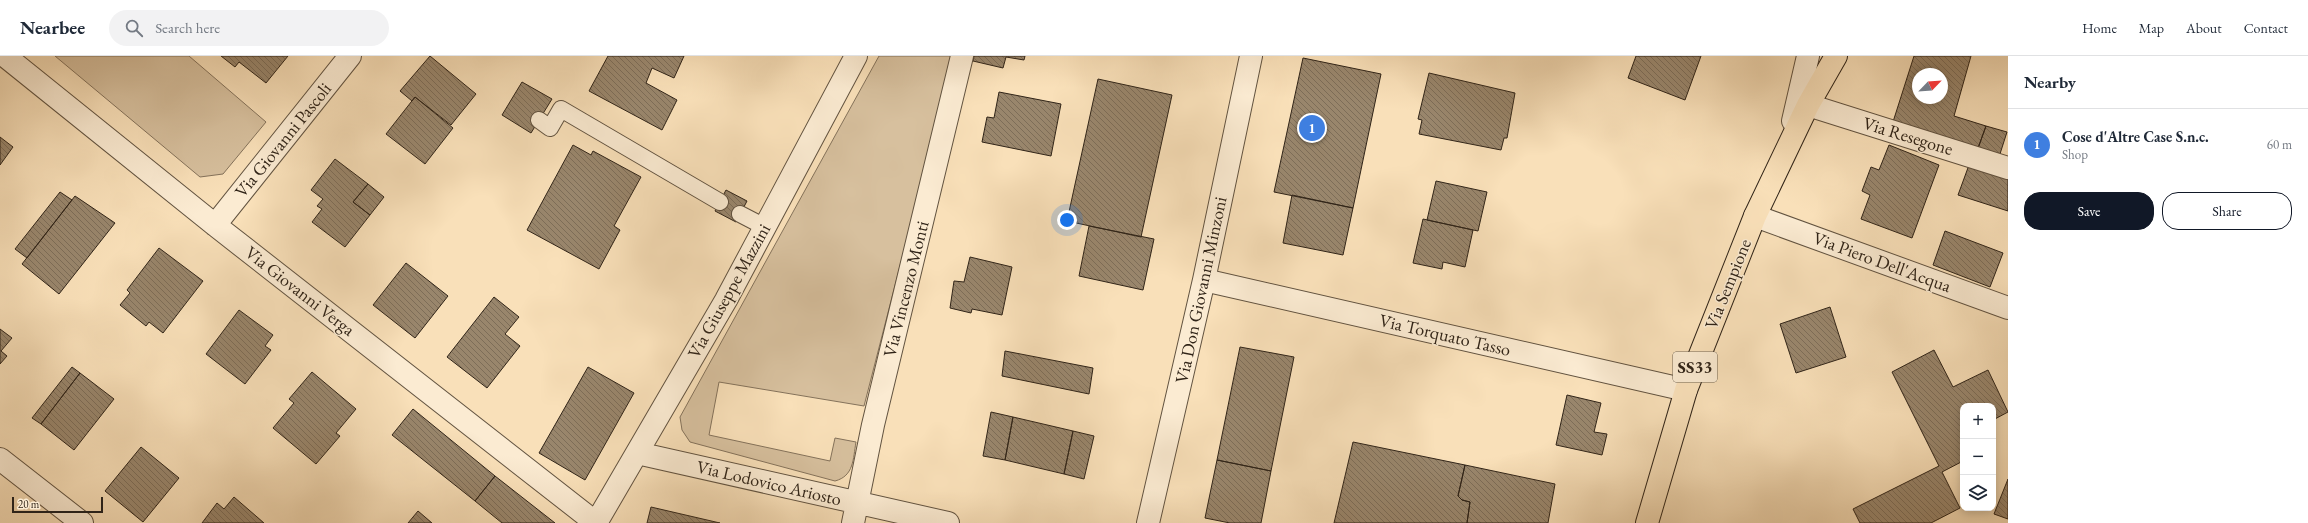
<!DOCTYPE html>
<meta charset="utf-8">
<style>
body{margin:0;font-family:"EB Garamond",serif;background:#f2f2f3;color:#1f2937}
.controls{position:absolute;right:12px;bottom:12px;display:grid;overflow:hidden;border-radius:8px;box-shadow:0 2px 10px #0003}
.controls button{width:36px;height:36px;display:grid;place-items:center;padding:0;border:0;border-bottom:1px solid #e0e1e3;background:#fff;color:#1f2937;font:20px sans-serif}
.compass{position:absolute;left:1912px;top:12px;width:36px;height:36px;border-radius:50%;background:#fff;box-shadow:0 2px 10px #0003;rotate:65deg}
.scale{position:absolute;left:12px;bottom:10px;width:91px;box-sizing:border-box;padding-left:4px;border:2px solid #302418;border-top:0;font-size:11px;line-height:14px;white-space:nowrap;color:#302418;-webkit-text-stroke:3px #fbebd2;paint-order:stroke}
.you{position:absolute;left:1067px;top:164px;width:14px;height:14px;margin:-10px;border:3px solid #fff;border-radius:50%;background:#1a73e8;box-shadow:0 0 0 6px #1a73e833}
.badge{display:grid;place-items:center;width:26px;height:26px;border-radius:50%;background:#111827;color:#fff;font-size:13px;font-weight:700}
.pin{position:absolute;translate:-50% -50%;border:2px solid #fff;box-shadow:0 1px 4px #0006}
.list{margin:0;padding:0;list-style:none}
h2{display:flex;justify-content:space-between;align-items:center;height:52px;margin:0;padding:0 16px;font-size:17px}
h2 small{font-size:13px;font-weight:400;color:#747a83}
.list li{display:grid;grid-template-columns:26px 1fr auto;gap:12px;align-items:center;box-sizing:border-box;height:72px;padding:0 16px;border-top:1px solid #e0e1e3}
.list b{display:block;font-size:15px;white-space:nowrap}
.list p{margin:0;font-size:13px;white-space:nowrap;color:#747a83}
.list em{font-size:13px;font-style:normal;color:#747a83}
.actions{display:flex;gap:8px;padding:12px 16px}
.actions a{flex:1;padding:9px 0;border:1px solid #111827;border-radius:16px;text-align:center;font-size:14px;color:#111827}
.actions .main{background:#111827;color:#fff}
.icon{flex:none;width:22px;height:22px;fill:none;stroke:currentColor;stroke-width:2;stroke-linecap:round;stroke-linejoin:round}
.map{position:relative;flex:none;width:2008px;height:467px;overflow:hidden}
header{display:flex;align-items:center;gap:24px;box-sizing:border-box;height:56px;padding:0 20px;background:#fff;border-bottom:1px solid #e0e1e3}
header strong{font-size:19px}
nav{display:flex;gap:22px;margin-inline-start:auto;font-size:14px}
.search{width:280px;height:36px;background:#f2f2f3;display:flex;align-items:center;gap:10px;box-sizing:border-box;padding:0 14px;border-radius:22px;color:#747a83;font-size:15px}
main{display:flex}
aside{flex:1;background:#fff}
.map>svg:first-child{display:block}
</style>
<header>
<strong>Nearbee</strong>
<div class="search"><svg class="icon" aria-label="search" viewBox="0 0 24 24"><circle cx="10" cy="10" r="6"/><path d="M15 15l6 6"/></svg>Search here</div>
<nav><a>Home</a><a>Map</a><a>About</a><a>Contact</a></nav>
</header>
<main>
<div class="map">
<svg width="2008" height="467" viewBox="0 0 2008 467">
<defs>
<pattern id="building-back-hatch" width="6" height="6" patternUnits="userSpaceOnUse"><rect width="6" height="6" fill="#99866c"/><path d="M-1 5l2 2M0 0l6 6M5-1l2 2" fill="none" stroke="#7d6d58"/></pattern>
</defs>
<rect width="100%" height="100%" fill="#f9e0b9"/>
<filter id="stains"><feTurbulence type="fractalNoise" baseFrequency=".005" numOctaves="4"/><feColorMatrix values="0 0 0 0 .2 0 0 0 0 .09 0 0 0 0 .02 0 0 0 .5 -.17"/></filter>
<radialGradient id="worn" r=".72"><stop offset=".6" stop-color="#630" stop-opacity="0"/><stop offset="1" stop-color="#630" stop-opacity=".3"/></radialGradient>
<path fill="#d7c09e" stroke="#84725b" d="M55,0H189L266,66L223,118L200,121Z
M879,0H954L864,350L719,326L709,379L830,405L835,382L856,386C853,403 854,420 835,425L690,386L682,374L680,361Z"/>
<path fill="url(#building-back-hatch)" stroke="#302418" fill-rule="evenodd" d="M221,0H288L266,27L239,6L235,11Z
M430,0L476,38L451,69L415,41L412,45L400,35Z
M608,0H684L674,22L652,12L646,27L677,44L662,74L589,35Z
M974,0H1025L1024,4L1006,1L1003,12L973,5Z
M1636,0H1701L1685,44L1628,22Z
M1914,0H1971L1954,60L1986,70L1977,95L1892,69ZM1918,18H1942V42H1918Z
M1303,2L1381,18L1353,152L1274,136Z
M1429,17L1515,37L1507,82H1504L1501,94L1419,78L1422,64L1418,63Z
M1098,23L1172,39L1141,181L1067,165Z
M522,26L552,43L531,77L502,59Z
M999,36L1061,48L1051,100L982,86L987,61L994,62Z
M415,41L453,72L425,108L386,78Z
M1986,70L2007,76L1999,101L1977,95Z
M0,81L13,91L0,109Z
M573,89L591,99L593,95L641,121L614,170L620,174L599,213L527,174Z
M1889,89L1939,109L1912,182L1861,163L1870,139L1862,135L1871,111L1879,114Z
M335,103L368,128L353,146L370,159L345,191L312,166L322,153L317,150L323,143L311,134Z
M1969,109L2008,122V155L1958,139Z
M1436,125L1487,136L1478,175L1427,164Z
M368,128L384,141L370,159L353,146Z
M726,134L747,145L736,166L715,155Z
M60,136L72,144L27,202L15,193Z
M1292,139L1353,152L1343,199L1283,187Z
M75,140L115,167L59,238L22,208Z
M1423,163L1473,174L1465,211L1443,206L1442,213L1413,207Z
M1089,170L1154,183L1143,234L1079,220Z
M1945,175L2003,197L1990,231L1933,209Z
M159,192L203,225L163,277L149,266L146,270L120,249L130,237L127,234Z
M970,201L1012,211L1002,259L972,253L971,257L950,252L954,225L964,226Z
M406,207L448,240L415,282L373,249Z
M494,241L519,261L505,278L520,290L487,332L447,301Z
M1830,251L1846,301L1796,317L1780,268Z
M239,254L273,279L265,290L271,294L245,328L206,298Z
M0,273L12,282L1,295L7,300L0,308Z
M1240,291L1294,301L1271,415L1217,404Z
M1934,294L1953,331L1988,314L2008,356L1993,364V350H1963V405L1942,416L1960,452L1931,467H1860L1853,453L1939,410L1892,316Z
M1005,295L1093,312L1089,338L1002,320Z
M72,311L80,317L41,368L32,362Z
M588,311L634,337L585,424L539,397Z
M312,316L356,353L336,377L340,380L316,408L273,372L294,347L289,343Z
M80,317L114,343L74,394L41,368Z
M1567,339L1601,347L1594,376L1607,378L1602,399L1556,389Z
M413,353L495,420L475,445L392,379Z
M991,356L1013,361L1005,404L983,400Z
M1013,361L1073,375L1064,418L1005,404Z
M1073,375L1094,380L1084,423L1064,418Z
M1353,386L1465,409L1458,440L1462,444L1470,446L1467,467H1334Z
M141,391L179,422L143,466L105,435Z
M1217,404L1271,415L1261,467H1230L1205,462Z
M1465,409L1555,428L1548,467H1467L1470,446L1462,444L1458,440Z
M495,420L555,467H502L475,445Z
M2008,423V463L1994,458Z
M234,441L264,467H202L217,447L224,453Z
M651,451L720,467H647Z
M418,455L432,467H408Z"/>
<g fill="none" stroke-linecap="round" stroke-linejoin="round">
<defs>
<path id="lane" d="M539,64L550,72L561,53L720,146
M740,158L765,171"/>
<path id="street" d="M5,0L215,169L596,467
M1808,49L2008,112
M1793,65L1808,0
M1755,160L2008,252
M215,169L350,0
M1204,224L1686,334
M637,397L948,467
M0,403L82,467
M596,467L726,244L856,0
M853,467L873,369L962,0
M1148,467L1204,224L1251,0"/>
<path id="primary" d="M1647,467L1686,334L1755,160L1808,49L1836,0"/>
</defs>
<use href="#lane" stroke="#625340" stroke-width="18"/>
<use href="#street" stroke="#625340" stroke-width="24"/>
<use href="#primary" stroke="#302418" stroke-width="24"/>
<use href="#lane" stroke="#fbebd2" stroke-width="16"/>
<use href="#street" stroke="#fbebd2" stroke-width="22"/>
<use href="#primary" stroke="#f9e0b9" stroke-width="22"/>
</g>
<g text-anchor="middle" stroke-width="3" stroke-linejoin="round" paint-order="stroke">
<rect fill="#fbebd2" stroke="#6d6050" stroke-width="1" x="1673" y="296" width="44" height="30" rx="3"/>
<g font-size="17" font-weight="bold" fill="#302418">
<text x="1695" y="317">SS33</text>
</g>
<g font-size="18" fill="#302418" stroke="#fbebd2">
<text transform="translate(1908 80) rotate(17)" y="6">Via Resegone</text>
<text transform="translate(283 84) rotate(-51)" y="6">Via Giovanni Pascoli</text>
<text transform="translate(1882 206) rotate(20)" y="6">Via Piero Dell'Acqua</text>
<text transform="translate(1728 228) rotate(-68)" y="6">Via Sempione</text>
<text transform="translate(906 233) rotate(-76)" y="6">Via Vincenzo Monti</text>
<text transform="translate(1201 234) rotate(-78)" y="6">Via Don Giovanni Minzoni</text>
<text transform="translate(300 235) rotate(38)" y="6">Via Giovanni Verga</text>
<text transform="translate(729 235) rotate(-61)" y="6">Via Giuseppe Mazzini</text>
<text transform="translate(1445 279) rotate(13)" y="6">Via Torquato Tasso</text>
<text transform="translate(769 427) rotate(13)" y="6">Via Lodovico Ariosto</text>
</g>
</g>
<rect width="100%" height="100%" filter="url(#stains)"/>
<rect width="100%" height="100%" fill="url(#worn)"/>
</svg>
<div class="controls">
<button>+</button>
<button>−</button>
<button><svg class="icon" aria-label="layers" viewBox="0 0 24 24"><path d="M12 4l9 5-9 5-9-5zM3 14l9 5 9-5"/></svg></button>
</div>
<svg class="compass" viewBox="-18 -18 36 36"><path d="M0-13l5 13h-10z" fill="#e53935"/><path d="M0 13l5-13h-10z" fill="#747a83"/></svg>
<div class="scale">20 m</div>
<div class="you"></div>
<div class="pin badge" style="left:1312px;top:72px;background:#3f7fe0">1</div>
</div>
<aside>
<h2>Nearby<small></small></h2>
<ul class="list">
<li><span class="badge" style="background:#3f7fe0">1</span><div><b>Cose d'Altre Case S.n.c.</b><p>Shop</p></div><em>60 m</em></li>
</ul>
<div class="actions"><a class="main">Save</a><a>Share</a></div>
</aside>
</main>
